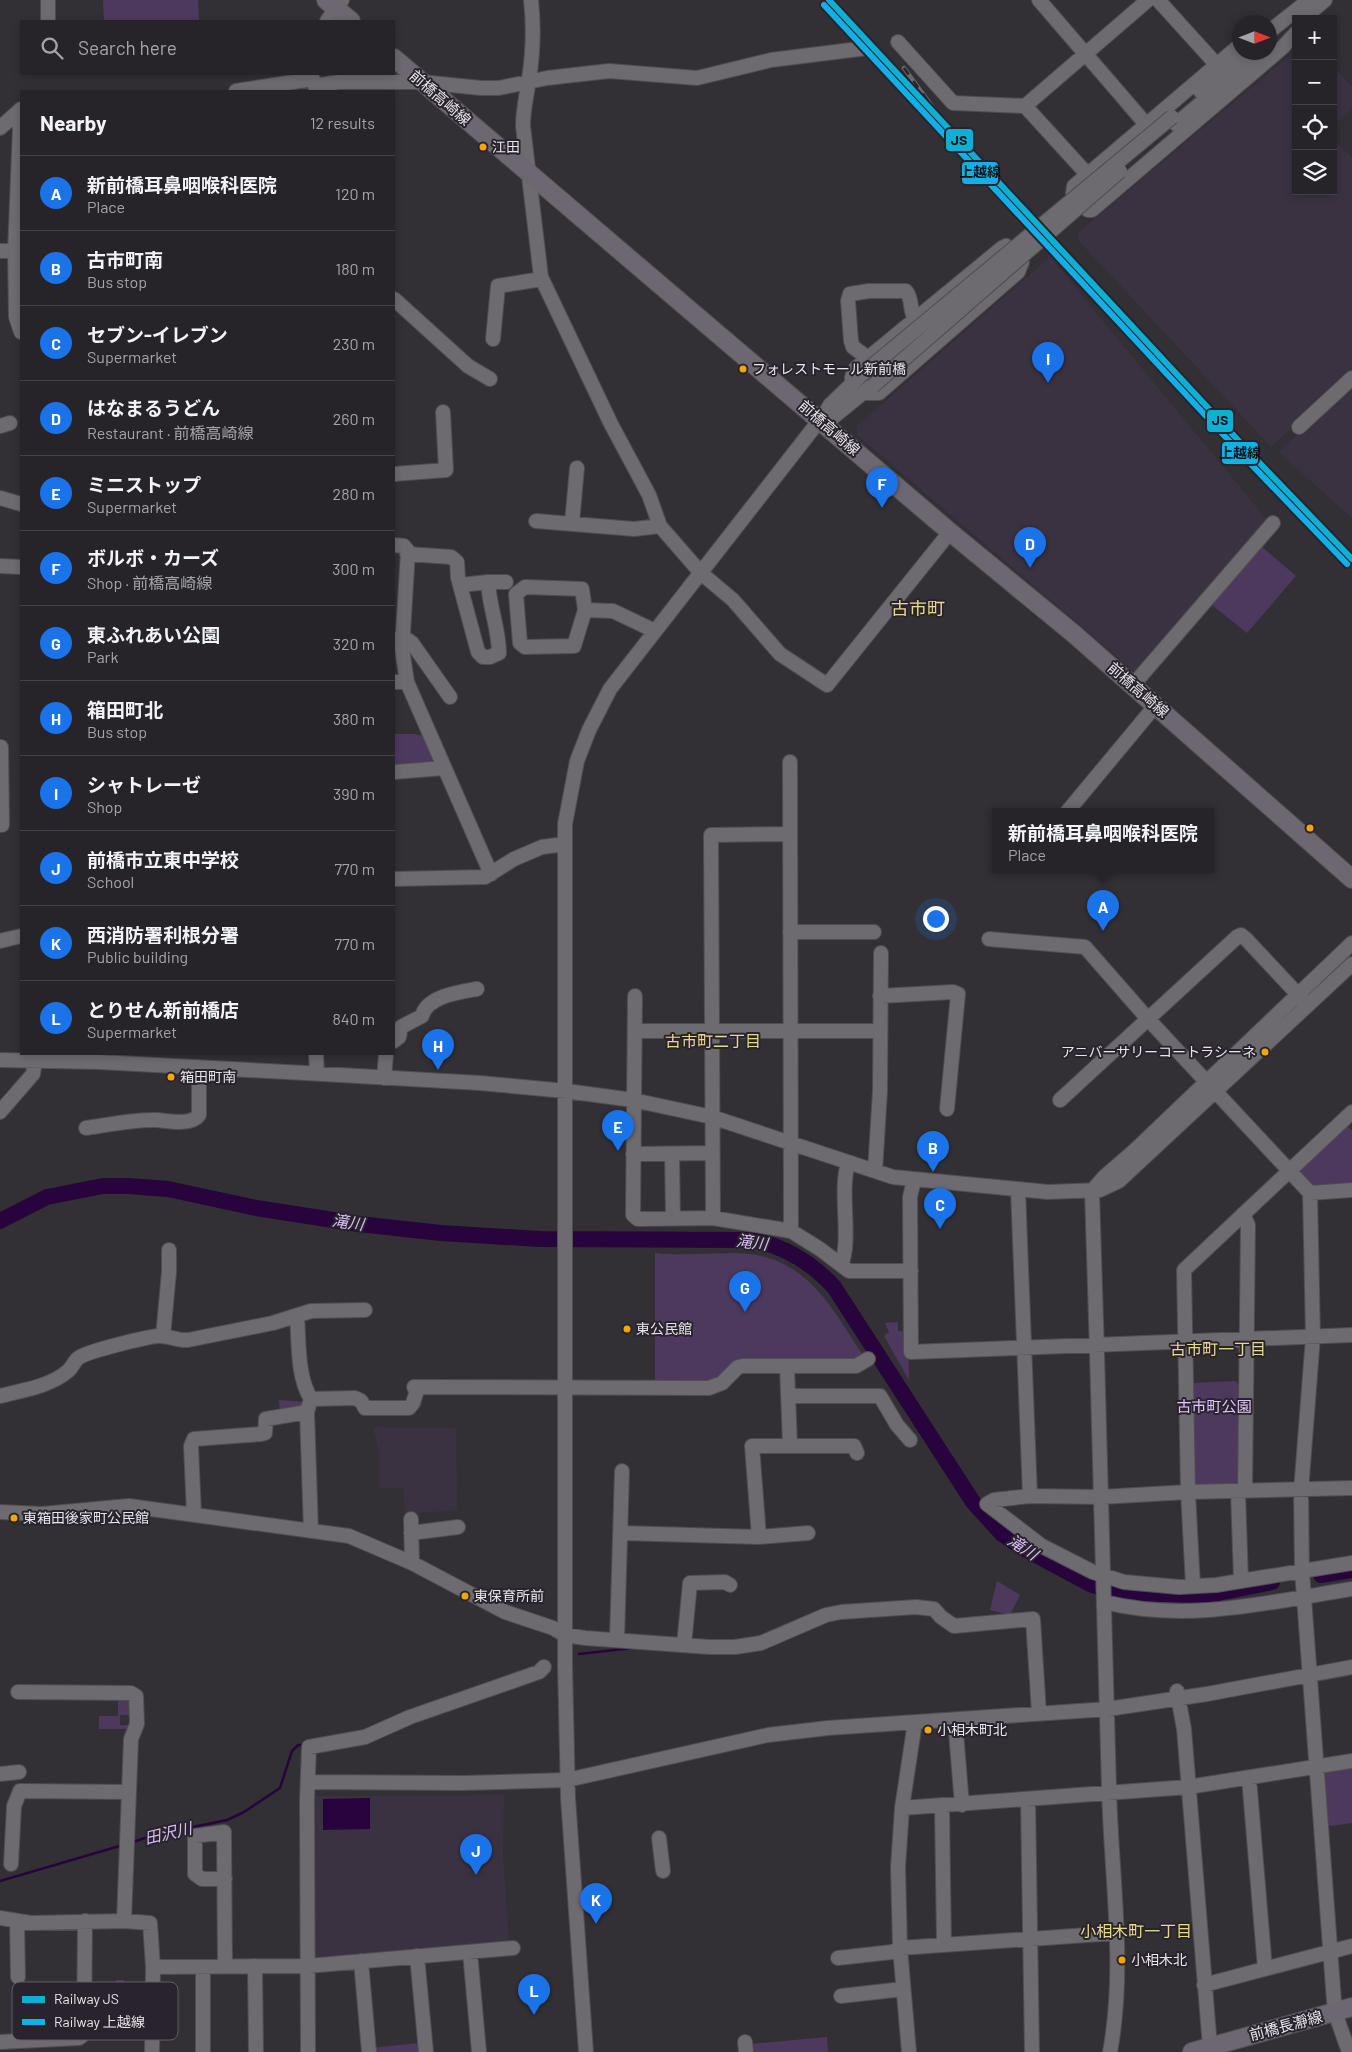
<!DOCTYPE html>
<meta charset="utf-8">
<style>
body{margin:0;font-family:Barlow,"Noto Sans JP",sans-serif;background:#323034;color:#f1f3f6}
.controls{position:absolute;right:15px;top:15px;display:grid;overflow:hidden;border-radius:0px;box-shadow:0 2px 8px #0003}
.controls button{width:45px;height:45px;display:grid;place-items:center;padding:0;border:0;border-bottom:1px solid #424145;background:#262428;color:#f1f3f6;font:25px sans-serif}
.compass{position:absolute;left:1232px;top:15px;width:45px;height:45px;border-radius:50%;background:#262428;box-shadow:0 2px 8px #0003;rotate:90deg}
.you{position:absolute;left:935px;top:918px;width:18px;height:18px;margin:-12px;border:4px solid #fff;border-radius:50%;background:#1a73e8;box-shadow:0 0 0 8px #1a73e833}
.badge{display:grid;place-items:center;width:32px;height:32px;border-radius:50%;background:#1a73e8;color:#fff;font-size:16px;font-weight:700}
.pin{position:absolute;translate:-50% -41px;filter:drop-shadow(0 1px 2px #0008)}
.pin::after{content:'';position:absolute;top:26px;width:18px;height:15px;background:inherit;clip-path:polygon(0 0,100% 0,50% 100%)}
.popup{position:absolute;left:992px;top:808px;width:222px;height:65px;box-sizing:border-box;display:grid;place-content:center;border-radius:0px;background:#262428;filter:drop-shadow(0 1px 4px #0005);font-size:16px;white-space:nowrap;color:#a4a4a8}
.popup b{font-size:19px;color:#f1f3f6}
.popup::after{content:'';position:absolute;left:50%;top:100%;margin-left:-10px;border:10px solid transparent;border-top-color:#262428}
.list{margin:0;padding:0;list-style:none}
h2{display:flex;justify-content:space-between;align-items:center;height:65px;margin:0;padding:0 20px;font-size:21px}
h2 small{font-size:16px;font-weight:400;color:#a4a4a8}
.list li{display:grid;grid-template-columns:32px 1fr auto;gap:15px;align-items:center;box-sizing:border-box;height:75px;padding:0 20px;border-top:1px solid #424145}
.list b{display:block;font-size:19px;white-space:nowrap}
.list p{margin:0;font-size:16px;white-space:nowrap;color:#a4a4a8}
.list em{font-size:16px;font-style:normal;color:#a4a4a8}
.icon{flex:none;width:28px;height:28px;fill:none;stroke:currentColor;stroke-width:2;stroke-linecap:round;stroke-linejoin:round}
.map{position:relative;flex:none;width:1352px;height:2052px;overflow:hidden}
.search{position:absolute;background:#262428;box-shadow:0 2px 8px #0003;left:20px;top:20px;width:375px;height:55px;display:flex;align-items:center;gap:12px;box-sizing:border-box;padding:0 18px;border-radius:0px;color:#a4a4a8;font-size:19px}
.panel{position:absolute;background:#262428;box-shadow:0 2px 8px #0003;left:20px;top:90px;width:375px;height:965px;border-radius:0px}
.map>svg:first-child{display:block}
</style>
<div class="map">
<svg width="1352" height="2052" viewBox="0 0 1352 2052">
<rect width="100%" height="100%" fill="#333035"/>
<path fill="#3a3241" d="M1290,55L1296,61V191H1333V139L1352,158V371L1271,447L1078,240L1079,232Z
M1333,67L1352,87V108L1333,126Z
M1050,257L1268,521L1135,672L857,435V426Z
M1352,386V518L1278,452Z
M373,1427L456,1428L457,1510L405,1514L403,1488H379V1452Z
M504,1795L503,1854L509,1944L312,1960L311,1799L315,1796Z"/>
<path fill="#4d395e" d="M103,0H198L199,21H104Z
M1262,547L1296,576L1247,633L1212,605Z
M394,734H416L423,736L435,764L394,768Z
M1347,1126L1352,1130V1184L1312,1185L1299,1172L1300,1166Z
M655,1253C681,1256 709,1253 736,1253C806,1255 830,1305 864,1357L861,1361L743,1363L718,1380L709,1383H655Z
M898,1322V1331H908L909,1380L884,1336L889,1332L885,1323Z
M1235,1381L1239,1385L1238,1484L1195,1490L1191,1383Z
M279,1400L307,1402L305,1410L280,1414Z
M997,1581L1020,1595L1010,1615L990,1610Z
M118,1699H127L130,1702V1715H120V1725H130L128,1729H99V1716H118Z
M1352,1767V1823L1330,1826L1327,1824L1323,1777L1325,1772Z
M116,1980H124L123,2034H115Z
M827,2037L828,2052H752L751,2044Z
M418,2043L419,2052H371V2048Z"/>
<path fill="#27043b" d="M370,1798V1829L323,1830V1799Z"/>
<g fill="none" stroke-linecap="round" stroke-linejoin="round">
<path stroke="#27043b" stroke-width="2.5" d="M579,1654L633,1648
M133,1842L154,1835L227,1820L244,1812L280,1788L292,1751L298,1745H304
M0,1881L123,1845"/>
<path stroke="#27043b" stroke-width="16" d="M0,1221L47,1197L103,1186H128L168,1189L256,1208L359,1224L441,1233L539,1239L754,1240C785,1247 812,1263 834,1287L973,1502L1002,1534L1021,1547L1090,1584L1116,1593L1208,1595L1272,1582
M1321,1575L1352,1570"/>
<defs>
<path id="minor" d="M48,0V21
M531,0C534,27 533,53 529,79C527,96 523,107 523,126L541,277L611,424L649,495L660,526L701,573L733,600L780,654L827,685L950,532
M1039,0L1145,123
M1158,0L1216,64
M1303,19L1325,0
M327,21L342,0
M1270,31L1309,0
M898,42L953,103L1025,106L1148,0
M1240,45L1074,186L1073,193L1088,210H1092L1282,48L1296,33
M315,86L339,82H421L481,88H499L547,78L609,71L697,78L771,60L867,48
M236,91L313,79
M1201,92L1245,52
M1025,106L1087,174
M16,114L20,128L15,251L16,317L21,332
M1176,124L1262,52
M0,128L21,109
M0,251H15L21,254
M394,299L468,366L490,379
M493,339L498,286L542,279
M868,358L853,347L851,341L848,301L850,294L869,291H906C913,299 909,310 915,319
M852,382V377L856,368L1002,248L1006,246L1022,262L1018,272L879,393H863
M819,421L832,418L870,387
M0,426L10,423
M1299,427L1352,378
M394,474L446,470L443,412
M0,498L21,504
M536,521L634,529L660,526
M572,523L577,468
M394,545L404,546L408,551L402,649L407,682L491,874
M407,554L451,557L457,562L458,578L478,652L483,657H490L499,653C499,629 489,606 488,582L461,585
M0,566L21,567
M488,582H506
M585,610L582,589L525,587L516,594L520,643L525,647L574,646L585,610L613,611L655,631
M394,639L408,640L412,643L450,697
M394,682H407
M1133,685L1273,523
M1,747L2,825
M790,762L791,1231
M394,772L444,768
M1067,812L1156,705
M394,879L485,877L514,859L542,847L565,844
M790,932H874
M989,939L1085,947L1148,1019L1310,1193L1313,1337L1301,1491L1302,1571L1334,2001L1338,2021L1349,2052
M0,941L21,936
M635,996L633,1215L638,1219L713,1218L791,1231L820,1249L849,1271H911
M880,996L953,992L958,994L947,1109
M635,1031H880
M394,1041L399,1037L401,1027L422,1016C427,996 460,992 477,989
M316,1054L317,1074
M0,1060L99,1062L305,1073L480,1083L566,1091L633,1100L712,1117L893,1177L1048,1192L1100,1190L1119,1181L1352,964
M384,1078L386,1054
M1060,1100L1237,937L1241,935L1246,939L1304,1001
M0,1112L33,1074L35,1061
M86,1128C109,1125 133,1119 157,1120C169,1121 191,1126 199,1115V1067
M633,1154L712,1153
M672,1154L673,1219
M875,1171L880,1091L881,953
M914,1180L910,1197L911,1352L1352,1335
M1018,1190L1030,1496
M1310,1193L1352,1190
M1243,1214L1248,1225L1245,1490
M713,1218L711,835L790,834
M841,1265C852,1240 839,1193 848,1163
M297,1316C299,1342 297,1377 311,1399L307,1412L311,1531
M163,1336L169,1272V1250
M787,1367L790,1445
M414,1387L709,1388L722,1383L738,1367L743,1366H856L868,1359
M0,1396C23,1390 49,1387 68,1371C73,1367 74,1360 80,1357C89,1351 146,1337 158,1336C168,1335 177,1341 188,1340L273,1323L311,1311L365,1310
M788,1396H880L897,1425L910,1440
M311,1399L355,1398L361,1401L365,1408H409L413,1403L418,1387
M1238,1491L1241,1581
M987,1504L1042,1546L1093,1572L1124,1582L1179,1587L1216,1585L1352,1563
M987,1504L994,1500L1030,1496L1101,1497L1188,1492L1352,1488
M0,1512L42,1514L129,1506L349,1536L412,1563L505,1612L553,1628L565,1635L585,1638L709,1647H735L761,1643L826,1615L841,1612L916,1607L934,1609L941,1617L954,1626L1033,1619L1039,1713
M194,1514L191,1446L194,1439L261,1434L265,1433L266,1419L307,1412
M411,1519L412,1563
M411,1533L458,1527
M621,1533L759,1537L808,1533
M759,1537L752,1446H854L857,1453
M1193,1586L1188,1492L1184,1270L1352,1112
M1104,1602C1188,1623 1269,1602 1352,1589
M617,1639L622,1471
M684,1645L690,1583L725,1582L730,1585
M1177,1691L1184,1729L1210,2047
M18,1692L131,1693L136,1696L137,1724L131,1739L124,1921
M955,1720L962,1805
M0,1774L19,1772
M1249,1778L1265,1969
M308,1782L464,1783L567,1780L768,1735L828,1728L1108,1709L1207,1694L1352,1667
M1028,1799L1032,2052
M942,1806L944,1945
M902,1808L1188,1787L1352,1761
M659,1838L663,1871
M11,1864L14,1806L20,1791L128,1792
M225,1879H202L195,1874V1836L224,1832V1833L225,1966
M0,1918L31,1923L124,1921L150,1923L153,1967L152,2052
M17,1922L18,1977
M470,1952L479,2052
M417,1956L426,2052
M838,1958L892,1952L900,1948L1116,1933
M361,1961L369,2052
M255,1966L256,2052
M153,1967L308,1966L513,1948
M203,1967V2052
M1204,1985L1352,1946
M841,1996L903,1989
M0,2042L79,2038L84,2034L85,1921
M745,2042L746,2052
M308,2052L307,1801L309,1747L365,1737L410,1717L539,1672L544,1667
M586,2052L568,1798L565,1664V824L577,761L589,730L610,689L826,412L830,405L860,376
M909,2052L900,1948L898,1867L902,1808L915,1722
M1110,2052C1126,1965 1111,1876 1109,1788C1105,1589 1098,1390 1092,1191L1104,1177L1134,1151L1352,943"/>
<path id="major" d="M326,0L351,21
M394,58L950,532L1074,634L1352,879
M1192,2052L1352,2007"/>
</defs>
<use href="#minor" stroke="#504d52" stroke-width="16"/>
<use href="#major" stroke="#504d52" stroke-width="20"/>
<use href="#minor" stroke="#6d6b6f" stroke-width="14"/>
<use href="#major" stroke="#6c6770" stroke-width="18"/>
<defs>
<path id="rail" d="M904,68L947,127
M986,169L1023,218"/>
</defs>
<use href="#rail" stroke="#69676b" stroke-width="4.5"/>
<use href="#rail" stroke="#29232e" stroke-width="2.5" stroke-dasharray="8" stroke-linecap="butt"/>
<defs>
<path id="minor-bridge" d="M860,376L1172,117
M873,386L1120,171"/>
</defs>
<use href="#minor-bridge" stroke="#504d52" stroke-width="16" stroke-linecap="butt"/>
<use href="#minor-bridge" stroke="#6d6b6f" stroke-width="14"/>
<defs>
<path id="rail-1" d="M829,0L1250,453L1352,559"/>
<path id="rail-2" d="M824,5L1245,458L1347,564"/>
</defs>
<use href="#rail-1" stroke="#29232e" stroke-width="10"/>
<use href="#rail-2" stroke="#29232e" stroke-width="10"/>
<use href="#rail-1" stroke="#0dafd3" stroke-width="6"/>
<use href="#rail-2" stroke="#13afe7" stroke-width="6"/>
</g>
<g fill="#f7a600" stroke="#29232e" stroke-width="2">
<circle cx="483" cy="147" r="4.5"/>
<circle cx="743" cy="369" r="4.5"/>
<circle cx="1310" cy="828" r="4.5"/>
<circle cx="1265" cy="1052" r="4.5"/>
<circle cx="171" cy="1077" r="4.5"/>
<circle cx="627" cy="1329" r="4.5"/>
<circle cx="14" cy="1518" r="4.5"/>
<circle cx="465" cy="1596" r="4.5"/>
<circle cx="928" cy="1730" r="4.5"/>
<circle cx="1122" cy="1960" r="4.5"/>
</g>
<g text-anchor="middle" stroke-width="4" stroke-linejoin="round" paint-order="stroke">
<g font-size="14" fill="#e7e4eb" stroke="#29232e" text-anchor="start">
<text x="492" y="152">江田</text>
<text x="752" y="374">フォレストモール新前橋</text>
<text x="1256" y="1057" text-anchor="end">アニバーサリーコートラシーネ</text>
<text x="180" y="1082">箱田町南</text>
<text x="636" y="1334">東公民館</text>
<text x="23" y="1523">東箱田後家町公民館</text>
<text x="474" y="1601">東保育所前</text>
<text x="937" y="1735">小相木町北</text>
<text x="1131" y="1965">小相木北</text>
</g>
<g font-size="15" fill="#e7e4eb" stroke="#29232e">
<text transform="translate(440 98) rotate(41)" y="5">前橋高崎線</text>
<text transform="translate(829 428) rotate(41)" y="5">前橋高崎線</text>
<text transform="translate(1138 690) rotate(41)" y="5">前橋高崎線</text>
<text transform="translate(1286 2026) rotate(-15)" y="5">前橋長瀞線</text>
</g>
<g font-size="15" fill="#e3c5fd" stroke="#29232e">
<text x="1214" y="1412">古市町公園</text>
</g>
<g font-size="16" fill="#e8d98a" stroke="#29232e">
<text x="713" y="1047">古市町二丁目</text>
<text x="1218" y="1355">古市町一丁目</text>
<text x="1136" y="1937">小相木町一丁目</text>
</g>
<g font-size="16" font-style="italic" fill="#d9bcf4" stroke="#29232e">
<text transform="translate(348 1222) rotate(8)" y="6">滝川</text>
<text transform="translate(752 1242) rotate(7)" y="6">滝川</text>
<text transform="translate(1023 1547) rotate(33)" y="6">滝川</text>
<text transform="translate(168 1833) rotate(-13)" y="6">田沢川</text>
</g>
<g font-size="18" fill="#e8d98a" stroke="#29232e">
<text x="918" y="615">古市町</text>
</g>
</g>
<rect x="12" y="1982" width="166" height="58" rx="8" fill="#29232e" stroke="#625d67" stroke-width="1"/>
<rect x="22" y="1996" width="23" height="7" fill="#0dafd3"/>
<rect x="22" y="2019" width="23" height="6" fill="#13afe7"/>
<g font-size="14" fill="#e7e4eb">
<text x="54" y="2004">Railway JS</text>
<text x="54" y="2027">Railway 上越線</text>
</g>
<g stroke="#29232e" stroke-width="2">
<rect x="945" y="128" width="29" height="24" rx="5" fill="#0dafd3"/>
<rect x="961" y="161" width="38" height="24" rx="5" fill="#13afe7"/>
<rect x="1206" y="409" width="28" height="24" rx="5" fill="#0dafd3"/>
<rect x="1221" y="441" width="38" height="24" rx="5" fill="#13afe7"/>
</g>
<g font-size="14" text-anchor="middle" font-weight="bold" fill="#111">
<text x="959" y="145">JS</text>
<text x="980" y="177">上越線</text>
<text x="1220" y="425">JS</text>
<text x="1240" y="458">上越線</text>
</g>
</svg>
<div class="controls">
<button>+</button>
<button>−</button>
<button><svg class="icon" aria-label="locate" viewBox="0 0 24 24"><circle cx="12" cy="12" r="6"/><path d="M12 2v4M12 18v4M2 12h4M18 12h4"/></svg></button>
<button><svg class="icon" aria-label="layers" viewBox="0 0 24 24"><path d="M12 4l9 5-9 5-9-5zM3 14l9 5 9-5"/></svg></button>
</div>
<svg class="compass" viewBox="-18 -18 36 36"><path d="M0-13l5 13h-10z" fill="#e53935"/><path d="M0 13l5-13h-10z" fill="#a4a4a8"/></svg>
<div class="you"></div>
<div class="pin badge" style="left:1103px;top:931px">A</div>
<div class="popup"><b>新前橋耳鼻咽喉科医院</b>Place</div>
<div class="pin badge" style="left:933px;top:1172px">B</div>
<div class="pin badge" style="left:940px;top:1229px">C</div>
<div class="pin badge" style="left:1030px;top:568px">D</div>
<div class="pin badge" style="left:618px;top:1151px">E</div>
<div class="pin badge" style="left:882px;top:508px">F</div>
<div class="pin badge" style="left:745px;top:1312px">G</div>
<div class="pin badge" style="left:438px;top:1070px">H</div>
<div class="pin badge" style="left:1048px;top:383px">I</div>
<div class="pin badge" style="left:476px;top:1875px">J</div>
<div class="pin badge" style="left:596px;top:1924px">K</div>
<div class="pin badge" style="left:534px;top:2015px">L</div>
<div class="search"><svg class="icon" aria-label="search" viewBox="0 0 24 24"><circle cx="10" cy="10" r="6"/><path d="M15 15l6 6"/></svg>Search here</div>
<section class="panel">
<h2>Nearby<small>12 results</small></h2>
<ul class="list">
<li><span class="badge">A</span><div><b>新前橋耳鼻咽喉科医院</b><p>Place</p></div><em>120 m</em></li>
<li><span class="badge">B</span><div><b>古市町南</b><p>Bus stop</p></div><em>180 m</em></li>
<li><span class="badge">C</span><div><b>セブン-イレブン</b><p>Supermarket</p></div><em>230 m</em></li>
<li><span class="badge">D</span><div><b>はなまるうどん</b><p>Restaurant · 前橋高崎線</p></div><em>260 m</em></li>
<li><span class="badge">E</span><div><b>ミニストップ</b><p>Supermarket</p></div><em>280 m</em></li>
<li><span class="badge">F</span><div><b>ボルボ・カーズ</b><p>Shop · 前橋高崎線</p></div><em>300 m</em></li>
<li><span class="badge">G</span><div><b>東ふれあい公園</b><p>Park</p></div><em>320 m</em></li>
<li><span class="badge">H</span><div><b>箱田町北</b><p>Bus stop</p></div><em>380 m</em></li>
<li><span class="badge">I</span><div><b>シャトレーゼ</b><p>Shop</p></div><em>390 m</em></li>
<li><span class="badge">J</span><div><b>前橋市立東中学校</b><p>School</p></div><em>770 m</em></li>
<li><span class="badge">K</span><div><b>西消防署利根分署</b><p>Public building</p></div><em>770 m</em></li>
<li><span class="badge">L</span><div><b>とりせん新前橋店</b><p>Supermarket</p></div><em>840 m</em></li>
</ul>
</section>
</div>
